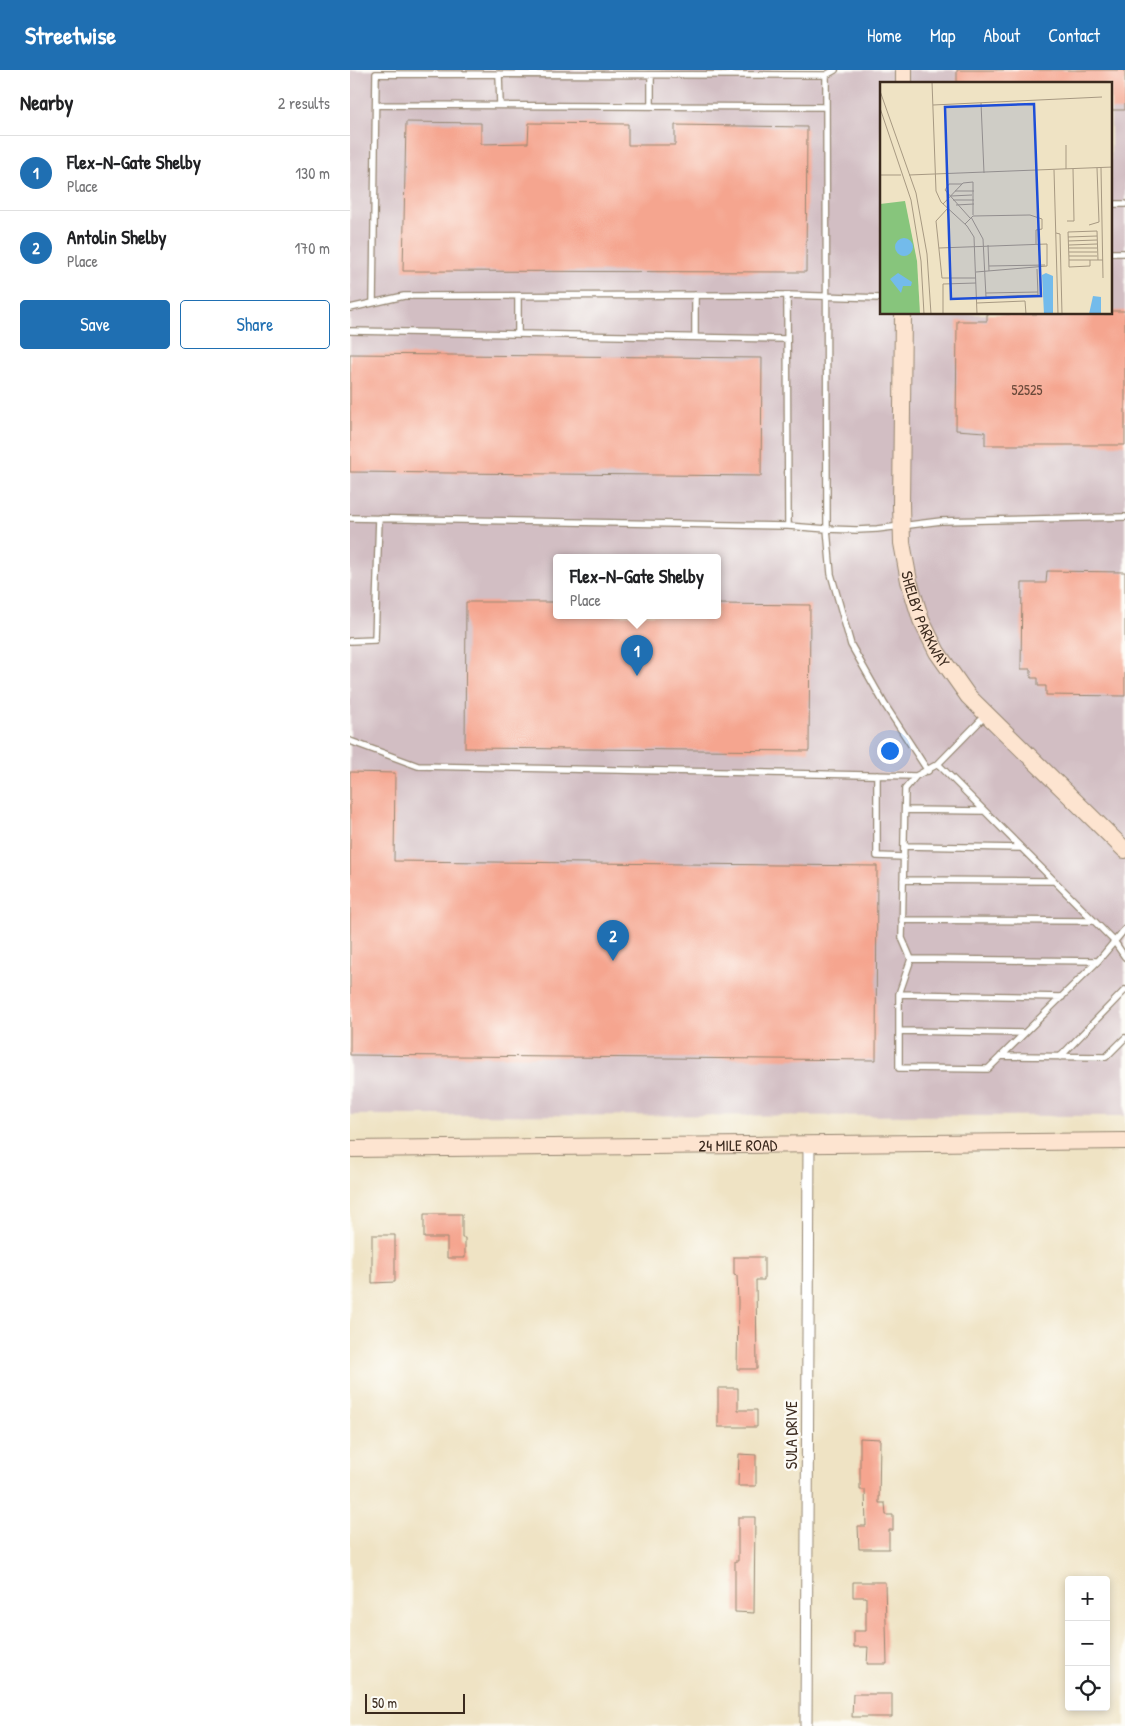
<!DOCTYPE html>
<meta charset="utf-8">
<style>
body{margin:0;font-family:"Patrick Hand",sans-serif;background:#f2f2f2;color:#202124}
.controls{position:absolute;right:15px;bottom:15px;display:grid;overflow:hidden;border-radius:5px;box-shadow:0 2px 8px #0003}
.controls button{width:45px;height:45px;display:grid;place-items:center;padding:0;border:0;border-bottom:1px solid #e0e0e0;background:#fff;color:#202124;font:25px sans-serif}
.scale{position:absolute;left:15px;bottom:12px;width:100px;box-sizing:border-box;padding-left:5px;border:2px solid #3b2a1e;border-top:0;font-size:14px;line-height:18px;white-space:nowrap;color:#3b2a1e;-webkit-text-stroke:4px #fdfcf7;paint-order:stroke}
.you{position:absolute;left:539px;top:680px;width:18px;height:18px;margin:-12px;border:4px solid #fff;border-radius:50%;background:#1a73e8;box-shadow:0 0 0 8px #1a73e833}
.badge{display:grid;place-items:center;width:32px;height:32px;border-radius:50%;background:#1f6fb2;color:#fff;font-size:16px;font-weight:700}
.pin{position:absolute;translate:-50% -41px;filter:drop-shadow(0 1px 2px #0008)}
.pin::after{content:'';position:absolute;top:26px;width:18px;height:15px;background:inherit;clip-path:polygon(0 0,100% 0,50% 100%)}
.popup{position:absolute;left:203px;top:484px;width:168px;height:65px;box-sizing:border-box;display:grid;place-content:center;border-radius:5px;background:#fff;filter:drop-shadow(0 1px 4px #0005);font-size:16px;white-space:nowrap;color:#757577}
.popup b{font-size:19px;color:#202124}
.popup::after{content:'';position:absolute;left:50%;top:100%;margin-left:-10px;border:10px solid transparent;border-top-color:#fff}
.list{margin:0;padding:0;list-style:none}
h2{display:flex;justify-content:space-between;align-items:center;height:65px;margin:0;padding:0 20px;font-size:21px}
h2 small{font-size:16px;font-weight:400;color:#757577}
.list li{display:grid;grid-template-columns:32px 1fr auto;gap:15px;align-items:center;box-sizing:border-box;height:75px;padding:0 20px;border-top:1px solid #e0e0e0}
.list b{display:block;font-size:19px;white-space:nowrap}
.list p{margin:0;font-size:16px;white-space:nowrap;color:#757577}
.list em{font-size:16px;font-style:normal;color:#757577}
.actions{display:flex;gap:10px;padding:15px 20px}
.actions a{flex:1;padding:11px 0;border:1px solid #1f6fb2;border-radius:5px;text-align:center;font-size:18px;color:#1f6fb2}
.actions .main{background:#1f6fb2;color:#fff}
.icon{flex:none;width:28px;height:28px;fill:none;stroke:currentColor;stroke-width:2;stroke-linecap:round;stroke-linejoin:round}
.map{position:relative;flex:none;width:775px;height:1656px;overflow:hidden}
header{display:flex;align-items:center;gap:30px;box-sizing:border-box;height:70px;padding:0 25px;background:#1f6fb2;color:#fff}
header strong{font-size:24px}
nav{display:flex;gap:28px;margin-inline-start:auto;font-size:18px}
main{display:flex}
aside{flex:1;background:#fff}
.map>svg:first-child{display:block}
</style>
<header>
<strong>Streetwise</strong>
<nav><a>Home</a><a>Map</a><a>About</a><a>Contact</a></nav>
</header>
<main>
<aside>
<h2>Nearby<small>2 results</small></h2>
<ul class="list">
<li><span class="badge">1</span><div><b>Flex-N-Gate Shelby</b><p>Place</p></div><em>130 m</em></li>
<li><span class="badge">2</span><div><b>Antolin Shelby</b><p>Place</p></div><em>170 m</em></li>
</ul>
<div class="actions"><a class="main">Save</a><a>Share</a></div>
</aside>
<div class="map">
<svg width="775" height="1656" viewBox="0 0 775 1656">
<rect width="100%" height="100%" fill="#fdfcf7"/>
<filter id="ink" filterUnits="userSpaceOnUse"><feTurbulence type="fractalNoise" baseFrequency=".02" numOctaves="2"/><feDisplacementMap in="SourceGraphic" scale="10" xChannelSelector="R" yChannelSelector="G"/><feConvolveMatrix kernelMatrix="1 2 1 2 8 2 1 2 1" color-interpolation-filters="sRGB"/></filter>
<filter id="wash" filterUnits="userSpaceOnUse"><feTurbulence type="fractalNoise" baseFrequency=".0096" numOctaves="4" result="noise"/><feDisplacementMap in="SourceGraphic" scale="20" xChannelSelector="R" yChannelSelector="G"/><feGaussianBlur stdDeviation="1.12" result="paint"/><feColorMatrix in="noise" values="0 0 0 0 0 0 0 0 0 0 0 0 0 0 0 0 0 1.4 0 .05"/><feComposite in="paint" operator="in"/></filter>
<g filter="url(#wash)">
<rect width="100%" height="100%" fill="#efe3c4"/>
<path fill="#d2bec3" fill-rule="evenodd" d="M0,0H775V1046L0,1045ZM531,14H761V244H531ZM207,487H367V545H207Z"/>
<g id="blocks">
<path fill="#f5a58f" d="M607,0H775V40H761V14H607Z
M56,52L131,53V74L178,73L179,53L278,54V75H325V55L457,57L456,202L53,201Z
M761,241H775V375H635V362L606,360L607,251H637V244H761Z
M0,284L412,288L411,406L0,402Z
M697,501L775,502V626L696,625V616H688V608H681V599H671L672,513H696Z
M116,532H207V545H367V534L460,535L459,681L115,678Z
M0,702L45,703L44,791L527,796L526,990L0,985Z
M74,1144H112V1168H115V1188H97V1168H74Z
M22,1165H45V1212L22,1213Z
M384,1187H414V1210H406L407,1299H387L388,1232L387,1206L384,1205Z
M368,1318H388V1340H407V1357H368Z
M510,1368L530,1369L529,1433H535L536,1445H543V1460H539V1479H509L508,1456H516L515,1420H510Z
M389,1384L406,1385V1416H388Z
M388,1447H405L404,1543L385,1542V1491H388Z
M503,1512H535L537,1594H517L518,1577H504V1561H516V1527H503Z
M503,1624H542V1647H502Z"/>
</g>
</g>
<g filter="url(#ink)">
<use href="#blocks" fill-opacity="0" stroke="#958671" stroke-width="1"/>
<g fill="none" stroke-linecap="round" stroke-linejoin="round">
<defs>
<path id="lane" d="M149,4L150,35
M301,5V36
M476,5L485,0
M26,35L476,37
M761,134H775
M761,183H775
M345,225V267
M437,225L438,456
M168,226V264
M23,233L26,4L476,5L477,459L481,504L501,575L535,635L578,701
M0,238L54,226L437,225L531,228
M0,261L437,269
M0,448L438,456L477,459L507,460L527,459L591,451L775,447
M0,571L25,570L29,448
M0,671L68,696L566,706L588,694L635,646
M588,694L764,871L775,887
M527,705V786L554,787
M566,706L555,719L552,868L561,889L549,924V998L638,999L748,891L775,859
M555,740L634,741
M554,776L670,778
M553,810L704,811
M552,850L744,851
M561,889L748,891
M549,924L712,927
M549,961L674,963
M651,986L756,987L775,968
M710,987L775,920"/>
<path id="street" d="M456,1656L459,1074"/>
<g id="secondary">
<path d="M554,14V0"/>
<path id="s1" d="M553,244L551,434L552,473L559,511L571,550L587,582L618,626L775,780"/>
<path id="s2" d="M0,1079L775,1071"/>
</g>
</defs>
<use href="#lane" stroke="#958671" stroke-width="8"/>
<use href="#street" stroke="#958671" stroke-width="13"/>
<use href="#secondary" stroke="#958671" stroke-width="18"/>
<use href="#lane" stroke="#fff" stroke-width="5.5"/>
<use href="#street" stroke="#fff" stroke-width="11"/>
<use href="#secondary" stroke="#fde4d0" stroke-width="16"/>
</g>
</g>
<g text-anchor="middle" stroke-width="5" stroke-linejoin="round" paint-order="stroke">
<g font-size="14" fill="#6a493a">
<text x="677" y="325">52525</text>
</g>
<g font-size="16" fill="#3b2a1e" stroke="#fdfcf7">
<text dy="6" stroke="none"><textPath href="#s1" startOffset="309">SHELBY PARKWAY</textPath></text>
<text dy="6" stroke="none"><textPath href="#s2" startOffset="388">24 MILE ROAD</textPath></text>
<text transform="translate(441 1365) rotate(-90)" y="6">SULA DRIVE</text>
</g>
</g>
<g transform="translate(530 12)">
<rect width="232" height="232" fill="#efe3c4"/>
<path d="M25,119L37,179L40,232H0V122Z" fill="#87c57c"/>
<path d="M15 165a9 9 0 1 1 18 0a9 9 0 1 1-18 0ZM18,191L32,200L31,204H23L21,211L10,197ZM166,191L173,194V232H164L162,193ZM213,214L221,215V232H209Z" fill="#73bbeb"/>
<path fill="none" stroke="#a79982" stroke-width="1" d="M52,0L56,109L61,120L87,144L94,155L97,232M0,9L36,111L47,172L51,232M101,21L104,91M53,23L222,15M0,26L31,118L41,179L44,232M221,86L223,196M186,87V63M174,88L178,232M0,93H21M29,93L233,85M82,102H69L65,108L90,136M75,109H94M71,114L92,113M73,118H94M63,122L83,101L93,100V133M76,123L94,122M68,126L56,139L62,196H96M91,135L103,157L106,215L158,213L157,187M187,139H194L193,87M85,142L93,134L150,133L162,137V147L156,148V162M209,143L219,140L217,86M176,151L180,152L182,232M188,155L217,154M188,159L217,158M108,163L109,189M189,163L217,162M59,166L167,162V184L96,190M189,166H217M189,170H217M189,174H217M189,178V185L210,184V178M218,178L217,149L188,150L189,178H223M109,184L165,183M106,211L158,210M97,221L145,219L146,232M63,232V202L96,201"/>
<path fill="#1d4ed8" fill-opacity="0.15" stroke="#1d4ed8" stroke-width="2.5" d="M154,22L161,214L71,217L65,25Z"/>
<rect width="232" height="232" fill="none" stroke="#3b2a1e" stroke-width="2.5"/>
</g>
</svg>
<div class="controls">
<button>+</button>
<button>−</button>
<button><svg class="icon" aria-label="locate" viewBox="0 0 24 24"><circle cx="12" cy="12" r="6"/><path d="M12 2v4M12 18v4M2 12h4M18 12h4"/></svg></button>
</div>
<div class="scale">50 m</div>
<div class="you"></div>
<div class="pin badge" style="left:287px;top:606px">1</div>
<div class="popup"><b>Flex-N-Gate Shelby</b>Place</div>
<div class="pin badge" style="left:263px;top:891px">2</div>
</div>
</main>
